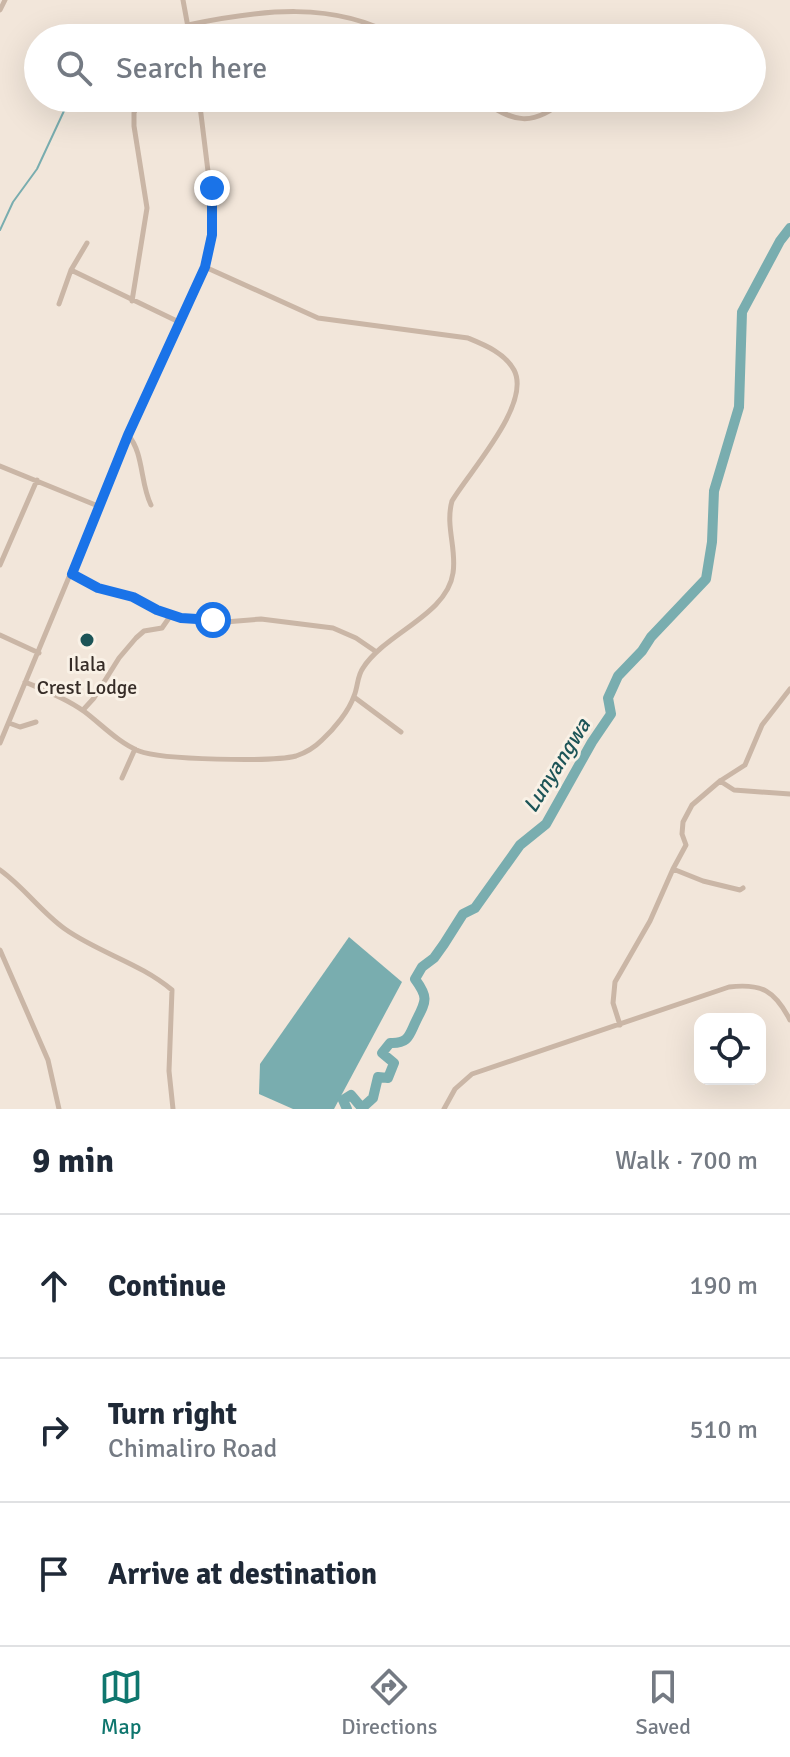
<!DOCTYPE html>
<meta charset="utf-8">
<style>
body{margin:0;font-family:Signika,sans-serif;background:#f2f2f3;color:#1f2937}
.controls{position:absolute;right:24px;bottom:24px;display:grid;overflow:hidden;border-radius:16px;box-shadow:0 8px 32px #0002}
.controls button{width:72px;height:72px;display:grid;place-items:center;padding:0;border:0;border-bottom:2px solid #e0e1e3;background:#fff;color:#1f2937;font:40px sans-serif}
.stop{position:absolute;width:24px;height:24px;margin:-18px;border:6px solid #1a73e8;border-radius:50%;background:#fff}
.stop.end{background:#1a73e8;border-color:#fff;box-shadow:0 2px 8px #0008}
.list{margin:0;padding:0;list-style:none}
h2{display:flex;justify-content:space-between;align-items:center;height:104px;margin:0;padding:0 32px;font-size:34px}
h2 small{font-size:26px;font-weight:400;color:#747a83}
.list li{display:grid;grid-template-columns:52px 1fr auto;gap:24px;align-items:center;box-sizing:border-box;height:144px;padding:0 32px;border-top:2px solid #e0e1e3}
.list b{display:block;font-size:30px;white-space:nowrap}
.list p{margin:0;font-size:26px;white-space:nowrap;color:#747a83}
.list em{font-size:26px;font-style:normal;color:#747a83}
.icon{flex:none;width:44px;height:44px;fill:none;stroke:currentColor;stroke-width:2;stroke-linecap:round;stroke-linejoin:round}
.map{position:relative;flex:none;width:790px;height:1109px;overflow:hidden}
.search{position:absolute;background:#fff;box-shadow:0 8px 32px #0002;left:24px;right:24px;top:24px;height:88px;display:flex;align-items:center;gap:20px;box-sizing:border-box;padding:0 28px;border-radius:44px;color:#747a83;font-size:30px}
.sheet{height:536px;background:#fff}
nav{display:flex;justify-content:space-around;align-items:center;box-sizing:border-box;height:112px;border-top:2px solid #e0e1e3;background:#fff;font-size:22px;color:#747a83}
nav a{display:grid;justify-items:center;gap:4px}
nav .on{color:#0f766e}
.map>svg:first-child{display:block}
</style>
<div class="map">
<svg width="790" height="1109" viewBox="0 0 790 1109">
<rect width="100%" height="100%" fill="#f2e6da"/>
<path fill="#79adaf" d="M349,937L402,982L334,1109H293L259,1094L260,1064Z"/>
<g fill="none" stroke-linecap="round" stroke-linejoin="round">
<path stroke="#79adaf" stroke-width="2" d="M97,38L99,34
M0,230L13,202L37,169L70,98"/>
<path stroke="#79adaf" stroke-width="10" d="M347,1109L343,1100L351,1095L362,1108L373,1098L378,1077L388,1078L394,1063L382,1053L390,1043C409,1044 409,1035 416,1021C426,1001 429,998 415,979L422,967L434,958L444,944L463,914L475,908L520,845L546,824L592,742L611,714L608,698L618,676L642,651L651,637L706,579L712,542L714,491L739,407L742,312L780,241L790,228"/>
<path stroke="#cab6a6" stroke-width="5" d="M183,0L190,38
M0,10L5,0
M188,25C260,10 334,0 399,38
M479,98C513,123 533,128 567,98
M71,270L87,243
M132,301L147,208L134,126V113L140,98
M59,304L71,270L181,323
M128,435C144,453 140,483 151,505
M0,466L98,506
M0,565L37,480
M72,574L98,588L128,595L151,608L178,617L225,622L261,619L333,628L356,638L375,651
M0,635L39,653
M25,682C46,691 67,699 85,712C102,725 119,743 139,751C161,760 273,762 296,756C305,753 315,747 322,740C334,729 349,711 354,696C358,687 357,676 363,668C385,633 447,615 453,573C457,549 445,526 452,501C469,472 532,404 514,370C505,353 485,345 468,338L318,318L205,267
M354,697L401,732
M83,710L94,698L119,658L136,638L144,631L162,628L171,615
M9,723L20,727L36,722
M0,743L128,435L205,267L213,212L199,98
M122,778L135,749
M720,781L734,790L790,794
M673,869L703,881L740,890L743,888
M0,870C24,887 41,912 65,929C99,953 140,963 172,990L169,1071L173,1109
M0,950L48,1060L59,1109
M620,1025L613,1003L615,982L650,921L673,869L686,845L682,834L683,822L692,805L720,781L745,765L762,725L790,689
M444,1109L455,1089L472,1074L729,987C762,983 775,991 790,1020"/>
</g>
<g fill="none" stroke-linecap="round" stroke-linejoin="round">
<path stroke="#1a73e8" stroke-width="10" d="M212,188V235L205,267L128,435L72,574L98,588L133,597L157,610L181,618L213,620"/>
</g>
<circle fill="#1c5457" stroke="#f9f1e6" stroke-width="3" cx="87" cy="640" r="8"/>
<g text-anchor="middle" stroke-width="6" stroke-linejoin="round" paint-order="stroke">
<g font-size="20" fill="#362c27" stroke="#f9f1e6">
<text x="87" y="671">Ilala<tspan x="87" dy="23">Crest Lodge</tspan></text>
</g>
<g font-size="22" font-style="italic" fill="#1c5457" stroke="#f9f1e6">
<text transform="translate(556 765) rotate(-58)" y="8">Lunyangwa</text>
</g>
</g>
</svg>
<div class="controls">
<button><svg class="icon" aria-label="locate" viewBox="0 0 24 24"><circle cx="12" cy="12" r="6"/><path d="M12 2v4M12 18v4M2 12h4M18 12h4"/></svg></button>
</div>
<div class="stop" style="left:213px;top:620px"></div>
<div class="stop end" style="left:212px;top:188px"></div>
<div class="search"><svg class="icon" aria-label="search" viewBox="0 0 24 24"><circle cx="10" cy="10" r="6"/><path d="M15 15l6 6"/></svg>Search here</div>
</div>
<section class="sheet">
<h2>9 min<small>Walk · 700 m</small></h2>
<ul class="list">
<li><svg class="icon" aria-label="ahead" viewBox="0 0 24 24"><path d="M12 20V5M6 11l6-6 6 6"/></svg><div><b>Continue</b></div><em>190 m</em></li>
<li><svg class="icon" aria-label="right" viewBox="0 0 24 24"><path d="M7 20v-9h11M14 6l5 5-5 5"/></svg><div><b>Turn right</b><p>Chimaliro Road</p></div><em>510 m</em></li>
<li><svg class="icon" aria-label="arrive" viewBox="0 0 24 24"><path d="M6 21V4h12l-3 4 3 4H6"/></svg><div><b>Arrive at destination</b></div></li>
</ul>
</section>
<nav>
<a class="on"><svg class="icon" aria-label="map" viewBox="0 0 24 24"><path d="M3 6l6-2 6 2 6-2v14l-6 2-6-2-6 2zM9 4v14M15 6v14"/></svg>Map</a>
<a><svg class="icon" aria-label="directions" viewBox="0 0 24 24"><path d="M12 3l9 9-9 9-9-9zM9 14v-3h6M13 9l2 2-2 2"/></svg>Directions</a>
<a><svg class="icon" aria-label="saved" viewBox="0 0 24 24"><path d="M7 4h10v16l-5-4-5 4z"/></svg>Saved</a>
</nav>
